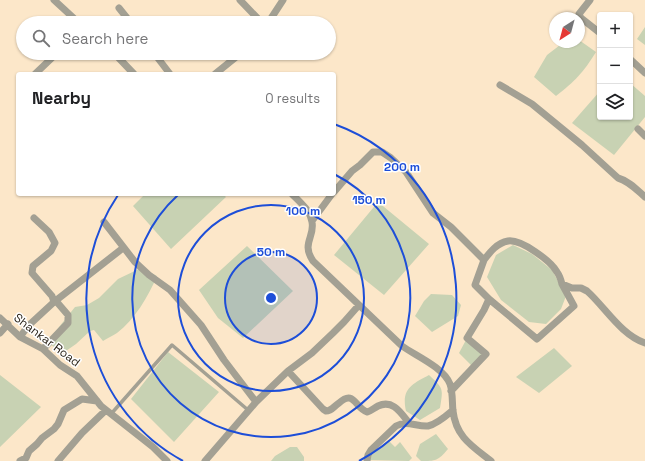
<!DOCTYPE html>
<meta charset="utf-8">
<style>
body{margin:0;font-family:"Space Grotesk",sans-serif;background:#f2f2f2;color:#202124}
.controls{position:absolute;right:12px;top:12px;display:grid;overflow:hidden;border-radius:4px;box-shadow:0 1px 3px #0004}
.controls button{width:36px;height:36px;display:grid;place-items:center;padding:0;border:0;border-bottom:1px solid #e0e0e0;background:#fff;color:#202124;font:20px sans-serif}
.compass{position:absolute;left:549px;top:12px;width:36px;height:36px;border-radius:50%;background:#fff;box-shadow:0 1px 3px #0004;rotate:216deg}
.list{margin:0;padding:0;list-style:none}
h2{display:flex;justify-content:space-between;align-items:center;height:52px;margin:0;padding:0 16px;font-size:17px}
h2 small{font-size:13px;font-weight:400;color:#757577}
.icon{flex:none;width:22px;height:22px;fill:none;stroke:currentColor;stroke-width:2;stroke-linecap:round;stroke-linejoin:round}
.map{position:relative;flex:none;width:645px;height:461px;overflow:hidden}
.search{position:absolute;background:#fff;box-shadow:0 1px 3px #0004;left:16px;top:16px;width:320px;height:44px;display:flex;align-items:center;gap:10px;box-sizing:border-box;padding:0 14px;border-radius:22px;color:#757577;font-size:15px}
.panel{position:absolute;background:#fff;box-shadow:0 1px 3px #0004;left:16px;top:72px;width:320px;height:124px;border-radius:4px}
.map>svg:first-child{display:block}
</style>
<div class="map">
<svg width="645" height="461" viewBox="0 0 645 461">
<rect width="100%" height="100%" fill="#fce7c9"/>
<path fill="#c8d2b3" d="M645,27V45L637,39Z
M579,40L596,52C583,73 575,81 556,96L534,77L547,55L564,42H579Z
M630,83L645,96V117L614,155L572,123L600,91V117H630Z
M145,194H223L226,197L171,249L133,206Z
M378,202L429,244L384,295L334,255Z
M513,245L532,254L552,270L566,296L561,309L546,324L529,322L501,300L487,277L496,255Z
M247,246L293,291L243,338L218,318L199,290Z
M141,268L157,276C148,297 135,319 117,333C113,336 107,338 103,341L94,330L90,331L76,344L63,353L47,342L75,307L87,305L99,298L118,279Z
M431,294L452,295L461,305L458,316L432,332L415,316L424,301Z
M466,340L485,355L473,367L459,353Z
M554,348L572,366L539,393L516,377Z
M168,352L219,392L174,442L131,399Z
M0,375L41,407L0,447Z
M429,375C444,389 443,388 440,408L420,420L406,411C401,389 412,384 429,375Z
M436,434L448,449C438,461 436,461 421,461L416,456L420,444Z
M389,441L395,447L400,442L412,458L409,461L366,460Z
M290,447H297L304,457V461H271L275,456Z"/>
<g fill="none" stroke-linecap="round" stroke-linejoin="round">
<path stroke="#a3a093" stroke-width="3.5" d="M111,414L172,345L248,410"/>
<path stroke="#a3a093" stroke-width="7" d="M54,0L79,23
M240,0L262,23
M590,0L579,14L581,18L600,33
M119,8L131,23
M268,23L283,0
M114,53L134,74
M154,53L170,74
M630,59L645,73
M35,74L57,53
M215,74L241,53
M500,85L532,104L582,145L618,178C629,181 637,190 645,197
M638,129L645,136
M334,192L352,171L360,165L373,152H382L391,158L406,172L433,213L451,227L484,260C490,252 497,243 508,241C521,239 551,261 557,272C560,276 561,280 562,284L572,288H581L587,291C605,307 621,335 645,343
M292,194C300,202 310,210 312,222C315,237 301,243 313,261L402,346C416,356 443,367 450,384C453,392 452,403 453,411C456,437 472,446 491,461
M312,221L332,194
M104,222L135,262L149,275L170,290L201,325L224,360L256,402
M489,299L537,339L574,306L562,284
M54,302L123,248
M0,318L20,337L43,349L60,365L77,376L101,406L153,447L167,461
M0,333L8,324
M20,337L28,326L54,302L52,296L32,273L33,266L51,251L55,243L49,232L34,218
M43,349L68,323V315L56,301
M288,371L323,409L326,411C332,411 334,406 339,403C354,389 355,408 367,412C371,411 374,408 378,406C393,399 401,413 409,423
M451,391L486,354L467,338L484,310L489,299L475,285L484,260
M20,461L26,458L29,451L37,444L42,438L54,429L58,424L64,410L82,399L97,401
M58,461L82,433L106,410
M205,461L256,402L288,371L312,353L333,333L344,322L359,305
M367,461L368,455L371,450L396,426C407,420 417,427 428,426C437,424 446,416 453,410"/>
</g>
<circle cx="271" cy="298" r="46" fill="#1d4ed8" fill-opacity=".12"/>
<g fill="none" stroke="#1d4ed8" stroke-width="2">
<circle cx="271" cy="298" r="46"/>
<circle cx="271" cy="298" r="93"/>
<path d="M334 174A139 139 0 1 1 178 195"/>
<path d="M183 461A185 185 0 0 1 118 195M334 124A185 185 0 0 1 359 461"/>
</g>
<g text-anchor="middle" stroke-width="3" stroke-linejoin="round" paint-order="stroke">
<g font-size="12" fill="#2a2318" stroke="#fff">
<text transform="translate(47 340) rotate(37)" y="4">Shankar Road</text>
</g>
</g>
<circle cx="271" cy="298" r="6" fill="#1d4ed8" stroke="#fff" stroke-width="2"/>
<g font-size="12" text-anchor="middle" font-weight="bold" fill="#1d4ed8" stroke="#fff" stroke-width="3" stroke-linejoin="round" paint-order="stroke">
<text x="402" y="171">200 m</text>
<text x="369" y="204">150 m</text>
<text x="303" y="215">100 m</text>
<text x="271" y="256">50 m</text>
</g>
</svg>
<div class="controls">
<button>+</button>
<button>−</button>
<button><svg class="icon" aria-label="layers" viewBox="0 0 24 24"><path d="M12 4l9 5-9 5-9-5zM3 14l9 5 9-5"/></svg></button>
</div>
<svg class="compass" viewBox="-18 -18 36 36"><path d="M0-13l5 13h-10z" fill="#e53935"/><path d="M0 13l5-13h-10z" fill="#757577"/></svg>
<div class="search"><svg class="icon" aria-label="search" viewBox="0 0 24 24"><circle cx="10" cy="10" r="6"/><path d="M15 15l6 6"/></svg>Search here</div>
<section class="panel">
<h2>Nearby<small>0 results</small></h2>
<ul class="list">
</ul>
</section>
</div>
